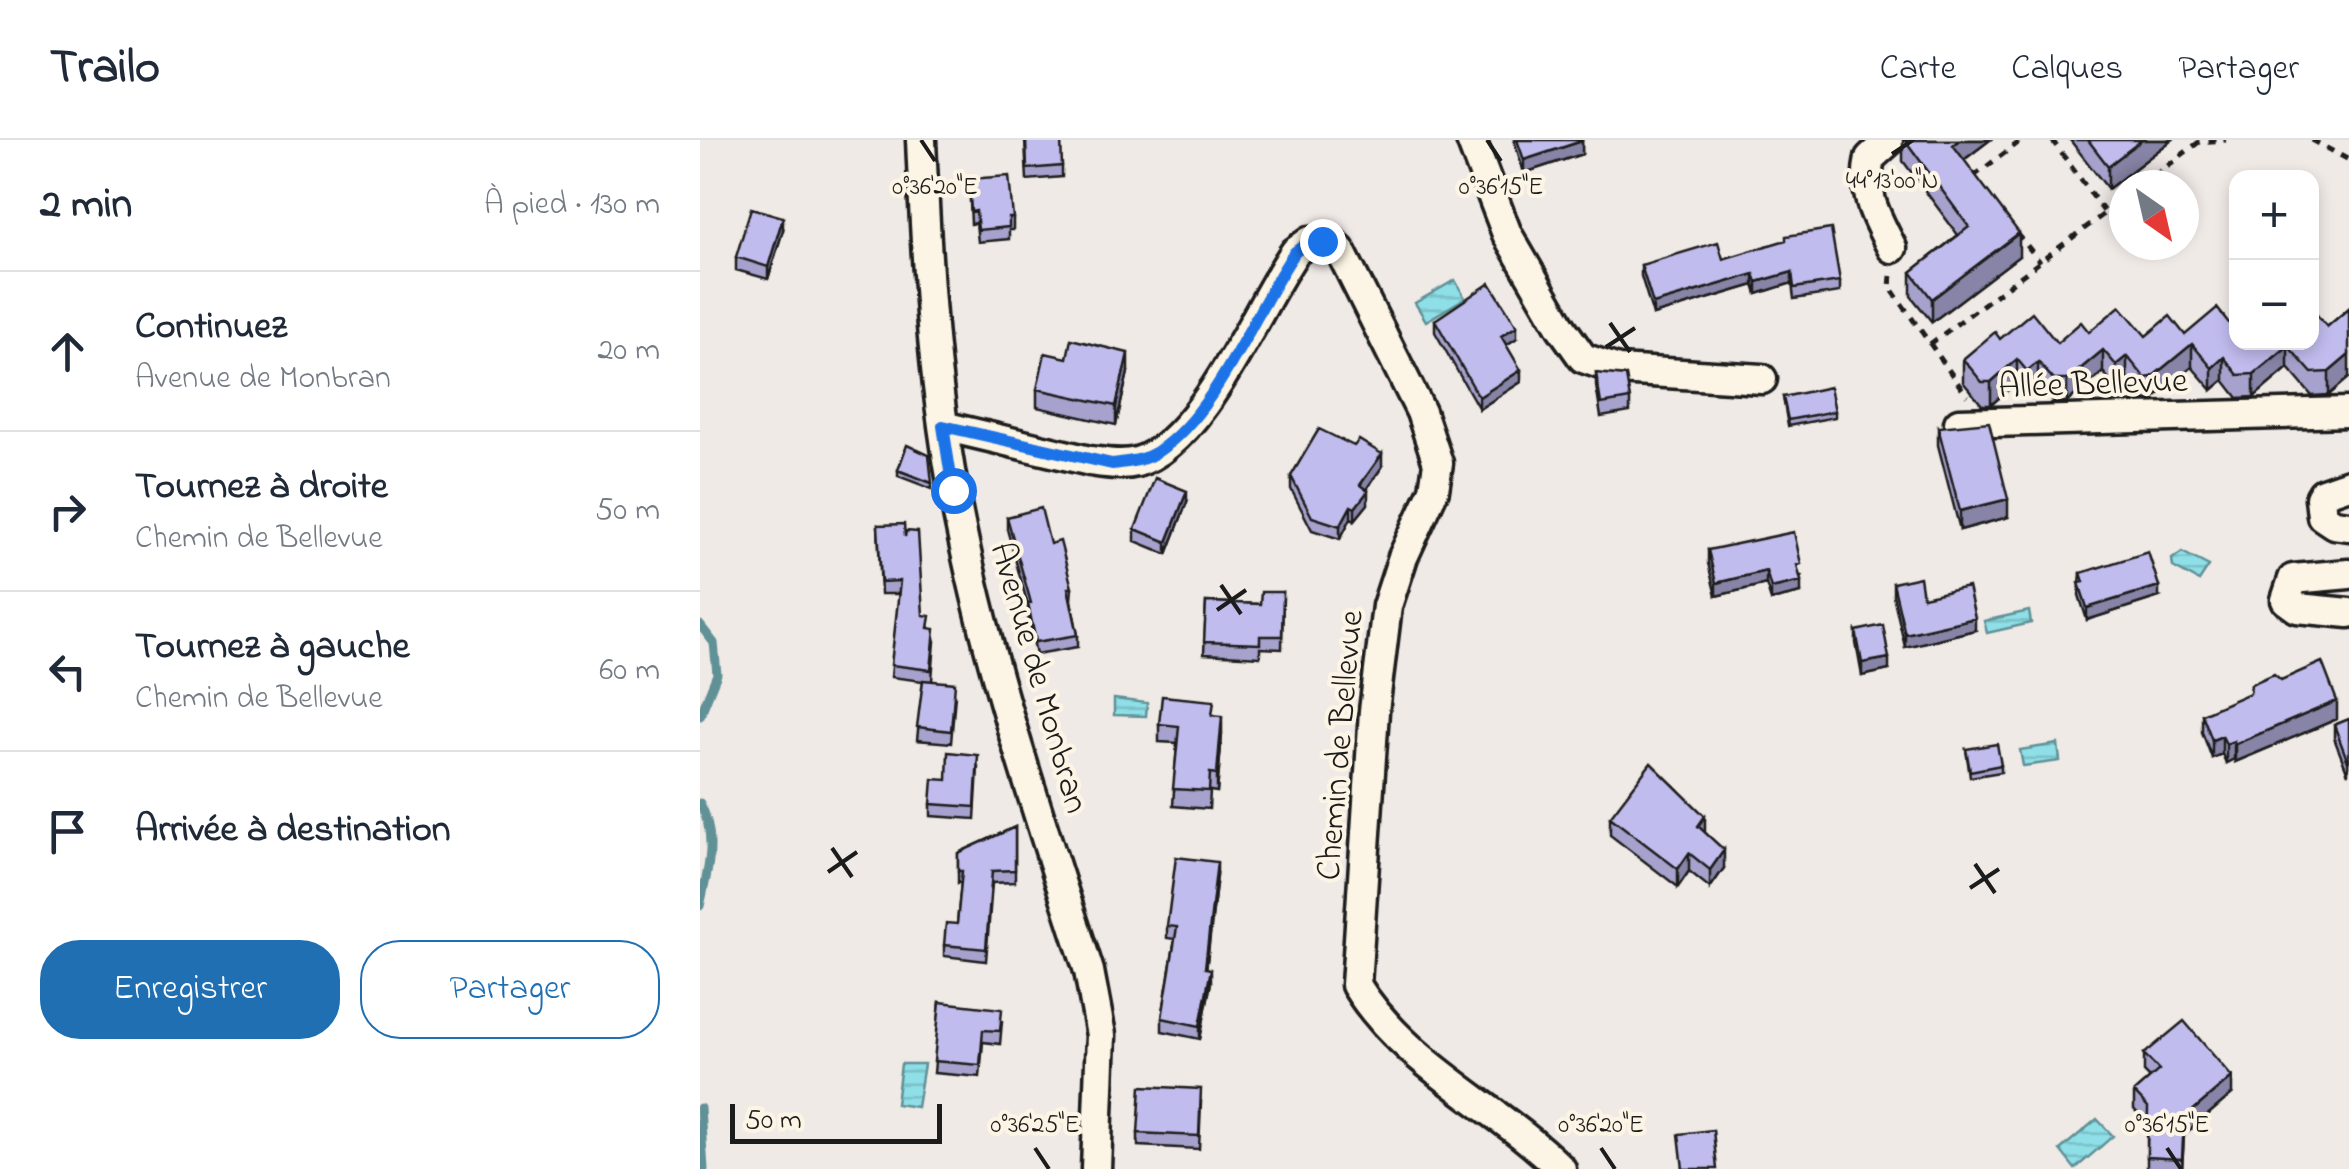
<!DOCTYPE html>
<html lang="fr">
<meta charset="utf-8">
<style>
body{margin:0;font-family:"Indie Flower",sans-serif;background:#f6f6f7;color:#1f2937}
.controls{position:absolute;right:30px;top:30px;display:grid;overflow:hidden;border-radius:20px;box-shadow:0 5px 15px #0003}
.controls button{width:90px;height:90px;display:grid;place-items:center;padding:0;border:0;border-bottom:2px solid #e0e1e3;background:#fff;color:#1f2937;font:50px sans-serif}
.compass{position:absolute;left:1409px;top:30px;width:90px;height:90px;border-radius:50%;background:#fff;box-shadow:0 5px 15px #0003;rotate:146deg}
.scale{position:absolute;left:30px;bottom:25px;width:212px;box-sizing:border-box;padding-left:10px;border:5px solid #1c1c1c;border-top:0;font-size:28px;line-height:35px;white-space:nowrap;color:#1c1c1c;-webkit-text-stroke:8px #fcf5e5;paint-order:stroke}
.stop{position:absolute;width:30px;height:30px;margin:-22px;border:8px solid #1a73e8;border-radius:50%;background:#fff}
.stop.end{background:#1a73e8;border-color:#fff;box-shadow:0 2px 10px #0008}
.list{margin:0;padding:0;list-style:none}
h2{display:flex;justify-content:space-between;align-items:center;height:130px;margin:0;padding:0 40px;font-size:42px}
h2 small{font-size:32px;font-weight:400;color:#747a83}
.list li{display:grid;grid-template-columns:65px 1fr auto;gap:30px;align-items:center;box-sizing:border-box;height:160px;padding:0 40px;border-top:2px solid #e0e1e3}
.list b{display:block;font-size:38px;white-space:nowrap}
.list p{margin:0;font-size:32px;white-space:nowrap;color:#747a83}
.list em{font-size:32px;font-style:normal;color:#747a83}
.actions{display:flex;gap:20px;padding:30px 40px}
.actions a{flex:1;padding:22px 0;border:2px solid #1f6fb2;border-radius:40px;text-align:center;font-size:35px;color:#1f6fb2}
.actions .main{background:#1f6fb2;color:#fff}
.icon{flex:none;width:55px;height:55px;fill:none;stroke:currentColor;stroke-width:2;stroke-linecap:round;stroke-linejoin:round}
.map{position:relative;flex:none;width:1649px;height:1029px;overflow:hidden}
header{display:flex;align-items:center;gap:60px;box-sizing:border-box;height:140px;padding:0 50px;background:#fff;border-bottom:2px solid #e0e1e3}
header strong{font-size:48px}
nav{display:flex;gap:55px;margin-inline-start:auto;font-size:35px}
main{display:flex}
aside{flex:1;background:#fff}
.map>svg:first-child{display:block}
</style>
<header>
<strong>Trailo</strong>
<nav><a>Carte</a><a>Calques</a><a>Partager</a></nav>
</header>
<main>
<aside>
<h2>2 min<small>À pied · 130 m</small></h2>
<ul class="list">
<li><svg class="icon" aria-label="ahead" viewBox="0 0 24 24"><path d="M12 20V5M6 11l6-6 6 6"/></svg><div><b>Continuez</b><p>Avenue de Monbran</p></div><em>20 m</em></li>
<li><svg class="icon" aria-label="right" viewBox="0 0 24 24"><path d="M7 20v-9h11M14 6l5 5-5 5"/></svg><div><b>Tournez à droite</b><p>Chemin de Bellevue</p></div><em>50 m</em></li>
<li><svg class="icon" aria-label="left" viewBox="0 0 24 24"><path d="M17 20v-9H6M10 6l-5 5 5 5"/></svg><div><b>Tournez à gauche</b><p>Chemin de Bellevue</p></div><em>60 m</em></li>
<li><svg class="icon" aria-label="arrive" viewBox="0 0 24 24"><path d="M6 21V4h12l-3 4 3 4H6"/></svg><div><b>Arrivée à destination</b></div></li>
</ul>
<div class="actions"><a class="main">Enregistrer</a><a>Partager</a></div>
</aside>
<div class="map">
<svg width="1649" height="1029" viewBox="0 0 1649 1029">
<defs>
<pattern id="water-rules" width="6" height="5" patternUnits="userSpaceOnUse" patternTransform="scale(2.5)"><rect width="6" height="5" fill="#8edfe8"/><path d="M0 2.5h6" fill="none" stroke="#7abfc6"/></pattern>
</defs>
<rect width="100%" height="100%" fill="#f0eae7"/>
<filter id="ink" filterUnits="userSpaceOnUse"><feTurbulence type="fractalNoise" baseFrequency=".01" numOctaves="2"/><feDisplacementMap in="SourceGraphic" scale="20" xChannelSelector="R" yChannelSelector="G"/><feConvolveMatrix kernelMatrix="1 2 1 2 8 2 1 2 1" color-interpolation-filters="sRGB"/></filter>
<g filter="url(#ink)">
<path fill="url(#water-rules)" stroke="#609196" stroke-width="2.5" d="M755,140L765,158L726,181L715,163Z
M1482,412L1509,426L1499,441L1473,427L1472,419Z
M1329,471L1331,483L1287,493L1284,481Z
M414,559L447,563L446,576L414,575Z
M1358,604L1360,621L1323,626L1320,610Z
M201,924H224L217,967L196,964Z
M1397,979L1413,996L1375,1029L1360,1010Z"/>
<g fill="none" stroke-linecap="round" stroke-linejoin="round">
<path stroke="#609196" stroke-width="9" d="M0,485L14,503L17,534L0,576
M0,663C18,697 8,730 0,766
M0,968L4,1029"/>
<defs>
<path id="minor" d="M221,0C226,116 232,234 253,348C283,513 338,673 389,831L401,895L396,1029
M771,0L807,94L861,187L883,218L918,230L1062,239
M1190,0L1170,18C1162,54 1176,77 1192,108
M1259,283L1649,272
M243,286L390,321C405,323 422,326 437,322C503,303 557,166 595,112L610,101L633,103L640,110L721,272L738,323L734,350L703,417L687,466L674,571L656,845C705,925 796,965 861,1029
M1649,344L1623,353L1620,358L1622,376L1634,384L1649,386
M1649,434L1593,439L1586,460L1597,468L1649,473"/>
</defs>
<use href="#minor" stroke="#1c1c1c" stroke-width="35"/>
<path stroke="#1c1c1c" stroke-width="5" stroke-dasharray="8 8" stroke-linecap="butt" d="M1352,0L1405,73
M1612,0L1649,20
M1274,36L1322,0
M1442,45L1499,2L1526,0
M1317,93L1340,122
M1191,136L1190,147L1267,256
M1230,204L1424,59"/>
<use href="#minor" stroke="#fcf5e5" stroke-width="28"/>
</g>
<path fill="#a6a2cd" stroke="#1c1c1c" stroke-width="2.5" d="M325,0L362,26V37L327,40Z
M814,0H882V14L824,33Z
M1203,0H1290L1264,20L1319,116L1232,182L1211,156V132L1258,95L1203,21Z
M1370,0H1472L1408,49Z
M269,39L313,78V90H309V99L278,102L276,83L271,84Z
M83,90L68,139L36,130V117Z
M1023,119L1140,141V152L1094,159L1092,143L1057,154L1054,145L953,175L941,136V125Z
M1649,168L1629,255L1612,256L1588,228L1554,257L1538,258L1524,240L1512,250L1492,227L1452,260H1445L1427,238L1416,247L1403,232L1367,262L1354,263L1338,244L1327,253L1317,242L1291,265H1282L1263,242V219L1300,199L1357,203L1389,192L1446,196L1485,195L1536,202L1627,187Z
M735,180L817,198L806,205L821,242L779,269L735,192Z
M367,218L428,232L416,285L337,267V249Z
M896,233L930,259V272L901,277L896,246Z
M1083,257L1135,271V277L1088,286Z
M1238,287L1308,377L1260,390L1238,305Z
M682,327L666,350L668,364L655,380L651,378L640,399L612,390L591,349V336Z
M198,330L232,343V349L198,336Z
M487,362L467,414L435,401V389Z
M307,377L350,404L372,448L371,460L378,495V507L336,514L328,476V466L307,389Z
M178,385L205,397L223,475L235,501L232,540L255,555L251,603L217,600L223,541L191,537L199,454H181Z
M1008,410L1101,436L1100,437L1101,453L1071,460L1066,444L1016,456L1008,423Z
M1381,433L1459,457L1387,480L1379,455Z
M1193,443L1223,457L1275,490L1205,507L1193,455Z
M583,452L582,509L560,508V517L504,514L506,462L560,464Z
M1156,491L1189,530L1162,536L1156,503Z
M1502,574L1637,579L1535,622L1534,619L1526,623L1522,614L1512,618L1502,592Z
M514,575L522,594L517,652L510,651L509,669L473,666L477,603L459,602V584Z
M1649,579L1648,634L1634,598V585Z
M1266,609L1301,625V632L1270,637Z
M278,627L275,679L231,676V664L247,640Z
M910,677L1024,728L1010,748L989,731L978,747L910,695Z
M315,687V742L292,743L286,821L244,816V805L257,784L261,742L258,743V713Z
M517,735L506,828L511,842L500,899L462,891V878L475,799L467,798V786Z
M240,862L302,881L300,904L283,902L280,937L234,933Z
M1444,914L1532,954L1484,995L1482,1029H1447V985L1434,969V952L1450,938L1444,932Z
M501,962L499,1009L438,1006V993Z"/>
<path fill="#8784a7" stroke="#1c1c1c" stroke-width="2.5" d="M1259,0H1290L1253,28V5Z
M1442,0H1472L1408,49V26Z
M882,1V14L824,33V20Z
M83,77V90L68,139V127Z
M1319,93V116L1232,182V159Z
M1092,132V143L1057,154V142Z
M1054,134V145L953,175V164Z
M817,186V198L801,208V196Z
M1492,204V227L1452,260V237Z
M1588,206V228L1554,257V234Z
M1403,210V232L1367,262V240Z
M428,213V232L416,285V266Z
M1649,215V238L1629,255V232Z
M1427,216V238L1416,247V225Z
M1524,217V240L1512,250V228Z
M1317,219V242L1291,265V242Z
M1338,222V244L1327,253V231Z
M821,230V242L779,269V257Z
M682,314V327L660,358V345Z
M487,351V362L467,414V402Z
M668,351V364L655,380V368Z
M1308,359V377L1260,390V371Z
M651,366V378L640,399V386Z
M1066,431V444L1016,456V443Z
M1101,441V453L1071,460V448Z
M1459,446V457L1387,480V468Z
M1275,478V490L1205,507V494Z
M1189,518V530L1162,536V523Z
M1637,561V579L1535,622V604Z
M522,576V594L517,652V634Z
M1522,596V614L1512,618V600Z
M1534,601V619L1526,623V604Z
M1005,676V694L998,686Z
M1024,710V728L1010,748V730Z
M989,713V731L978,747V729Z
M517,722V735L505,840V828Z
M511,829V842L500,899V886Z
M1532,937V954L1484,995L1482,1029L1484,978Z"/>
<path fill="#c1bcee" stroke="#1c1c1c" stroke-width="2.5" d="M326,0H361L362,26L327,29Z
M817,0H882V1L824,20Z
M1205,0H1259L1253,5L1319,93L1232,159L1211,132L1269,87Z
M1388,0H1442L1408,26Z
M309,36L313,78H309V87L278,90L276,71L271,72L269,39Z
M51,68L83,77L68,127L36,117Z
M1131,89L1140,141L1094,148L1092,132L1057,142L1054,134L953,164L941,125L1018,102L1023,119L1086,100V96Z
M790,143L817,186L801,196L821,230L779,257L735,180Z
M1420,166L1446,196L1470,176L1485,195L1517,168L1536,192V202H1612V169L1627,187L1649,168V215L1629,232L1612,233L1588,206L1554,234L1538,235L1524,217L1512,228L1492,204L1452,237L1445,238L1427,216L1416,225L1403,210L1367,240H1354L1338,222L1327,231L1317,219L1291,242H1282L1263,219L1295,192L1300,199L1332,172L1357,203L1381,182L1389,192Z
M371,199L428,213L416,266L337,249L345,213L367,218Z
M896,233L926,236L930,259L901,264Z
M1130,247L1135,271L1088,280L1083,257Z
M1289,282L1308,359L1260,371L1238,287Z
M619,289L654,306L659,300L682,314L660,345L668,351L655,368L651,366L640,386L612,377L591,336Z
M207,305L229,315L232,343L198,330Z
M455,338L487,351L467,402L435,389Z
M341,368L350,404L360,401L372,448H368L378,495L336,502L328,464L331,463L307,377Z
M204,384L205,397L206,391L218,392L223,475L230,476L228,488L235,489L231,530L191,525L200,441L181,442L178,385Z
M1094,392L1101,424L1097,425L1101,441L1071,448L1066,431L1016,443L1008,410Z
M1448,412L1459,446L1387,468L1379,443L1384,442L1381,433Z
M1220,437L1223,457L1268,447L1275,478L1205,494L1193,443Z
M561,452H583L582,496H560V504L504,502L506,462L560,464Z
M1183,485L1189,518L1162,523L1156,491Z
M1622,522L1637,561L1535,604L1534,601L1526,604L1522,596L1512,600L1502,574L1550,553L1551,544L1574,534L1581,540Z
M223,540L255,543L251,591L217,587Z
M462,556L514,561L512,575L522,576L517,634L510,633L509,651L473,649L479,586L459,584Z
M1649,579V621L1648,622L1634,585Z
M1297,604L1301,625L1270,631L1266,609Z
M248,612L278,615L275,667L231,664L233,639L247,640Z
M951,623L1005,676L998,686L1024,710L1010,730L989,713L978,729L910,677Z
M315,687V730L292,731L286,809L244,805L246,783L257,784L262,731H258V713Z
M476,717L517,722L505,828L511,829L500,886L462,878L477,787L467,786Z
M240,862L302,869L300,891L283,890L280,925L234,921Z
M1484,881L1532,937L1484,978L1482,1019L1447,1017L1448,967L1434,952L1459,930L1444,914Z
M441,946L501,949L499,996L438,993Z
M1013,990L1017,1029H983L979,994Z"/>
</g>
<g fill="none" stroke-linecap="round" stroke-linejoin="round" filter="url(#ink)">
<path stroke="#1a73e8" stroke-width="12" d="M253,350L243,286L412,324C428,322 443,321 457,312C518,272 554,171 595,112L610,101H622"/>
</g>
<path fill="none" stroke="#1c1c1c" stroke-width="4" d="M221,0L235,21M787,0L801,21M1192,14L1213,0M910,183L930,212M906,207L935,188M521,445L541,474M517,470L546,450M132,708L152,737M1275,724L1295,753M128,732L157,712M1270,748L1299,729M335,1008L349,1029M901,1008L915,1029M1467,1008L1481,1029"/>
<g text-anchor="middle" stroke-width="8" stroke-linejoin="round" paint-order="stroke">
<g font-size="35" fill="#1c1c1c" stroke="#fcf5e5">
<text transform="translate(1393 242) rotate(-2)" y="12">Allée Bellevue</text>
<text transform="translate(341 537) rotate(74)" y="12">Avenue de Monbran</text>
<text transform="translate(638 605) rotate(-85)" y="12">Chemin de Bellevue</text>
</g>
</g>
<g font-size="25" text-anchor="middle" fill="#1c1c1c" stroke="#fcf5e5" stroke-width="8" stroke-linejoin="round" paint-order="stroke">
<text x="1192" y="48">44°13'00"N</text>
<text x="235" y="54">0°36'20"E</text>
<text x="801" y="54">0°36'15"E</text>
<text x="335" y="992">0°36'25"E</text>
<text x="901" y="992">0°36'20"E</text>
<text x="1467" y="992">0°36'15"E</text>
</g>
</svg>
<div class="controls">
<button>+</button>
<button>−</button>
</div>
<svg class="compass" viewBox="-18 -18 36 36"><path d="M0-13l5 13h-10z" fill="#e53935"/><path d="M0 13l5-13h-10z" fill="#747a83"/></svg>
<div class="scale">50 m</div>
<div class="stop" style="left:253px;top:350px"></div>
<div class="stop end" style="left:622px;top:101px"></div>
</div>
</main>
